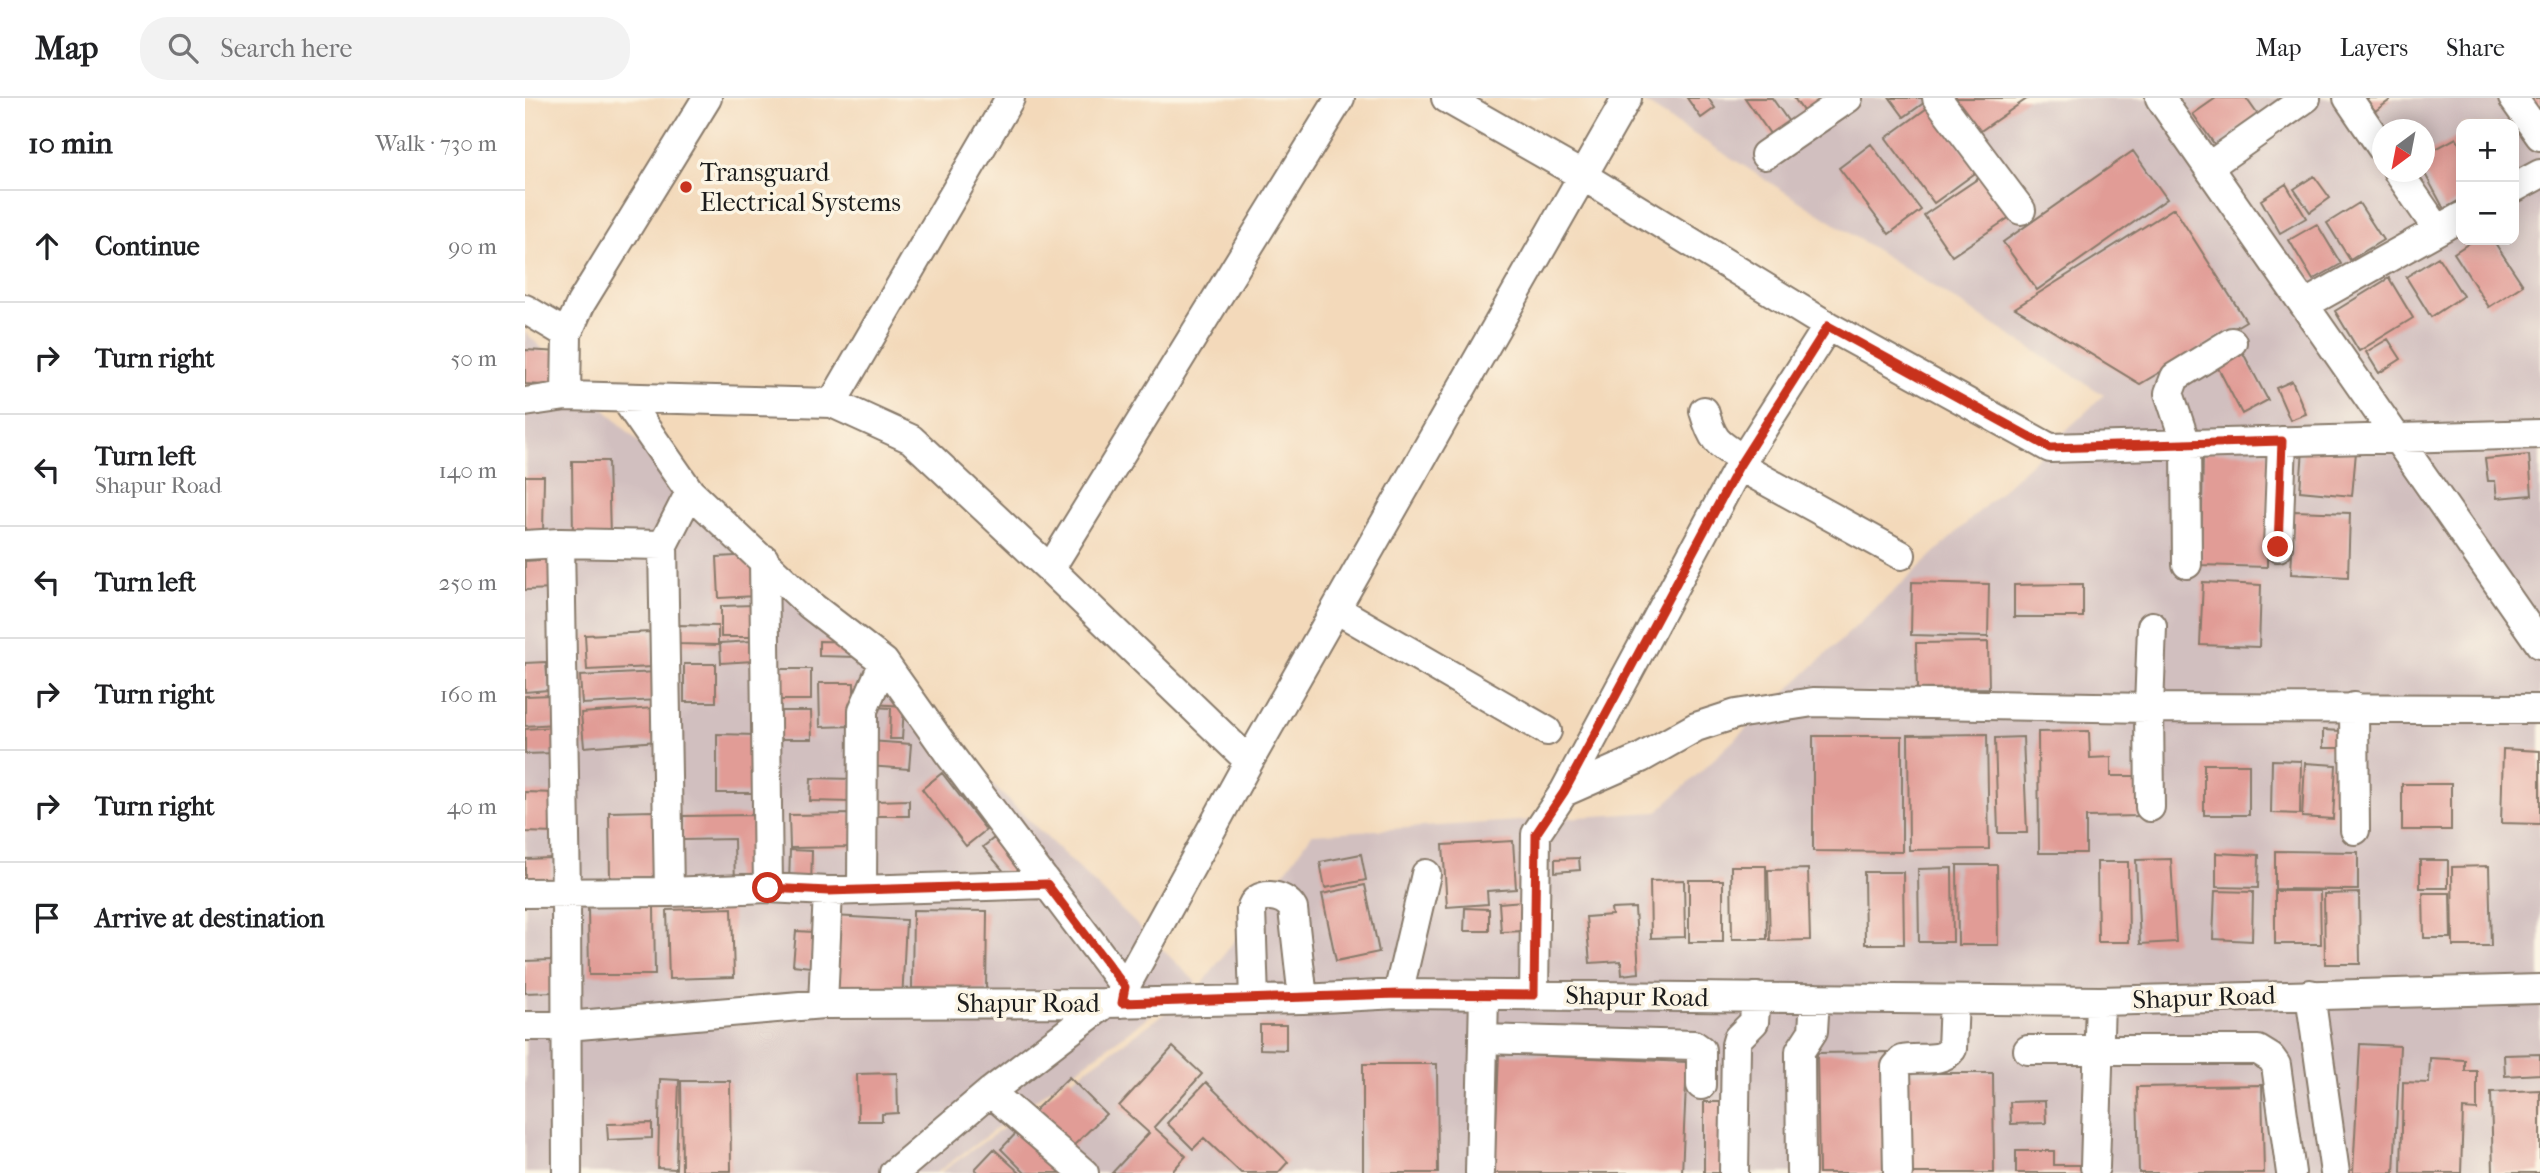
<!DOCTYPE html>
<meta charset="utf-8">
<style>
body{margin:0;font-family:"IM FELL French Canon",serif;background:#f2f2f2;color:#202124}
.controls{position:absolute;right:21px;top:21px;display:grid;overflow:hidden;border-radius:14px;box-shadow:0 4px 18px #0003}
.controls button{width:63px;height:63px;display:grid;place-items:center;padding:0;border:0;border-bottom:2px solid #e0e0e0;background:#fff;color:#202124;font:35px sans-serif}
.compass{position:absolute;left:1847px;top:21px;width:63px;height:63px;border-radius:50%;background:#fff;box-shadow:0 4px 18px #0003;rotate:212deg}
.stop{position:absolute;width:21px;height:21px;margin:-16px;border:5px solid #c8321e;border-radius:50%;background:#fff}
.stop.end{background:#c8321e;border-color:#fff;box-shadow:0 2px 7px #0008}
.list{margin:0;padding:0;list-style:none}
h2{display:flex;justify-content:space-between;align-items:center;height:91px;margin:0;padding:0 28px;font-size:30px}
h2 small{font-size:23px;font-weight:400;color:#757577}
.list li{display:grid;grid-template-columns:46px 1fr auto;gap:21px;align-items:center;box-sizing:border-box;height:112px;padding:0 28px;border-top:2px solid #e0e0e0}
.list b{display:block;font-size:26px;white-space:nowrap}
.list p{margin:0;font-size:23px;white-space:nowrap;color:#757577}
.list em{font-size:23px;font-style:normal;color:#757577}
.icon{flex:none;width:38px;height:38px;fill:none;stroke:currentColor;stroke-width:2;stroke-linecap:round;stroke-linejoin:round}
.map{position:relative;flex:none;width:2015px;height:1075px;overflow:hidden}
header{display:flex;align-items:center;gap:42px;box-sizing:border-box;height:98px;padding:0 35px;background:#fff;border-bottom:2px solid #e0e0e0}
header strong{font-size:33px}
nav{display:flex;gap:38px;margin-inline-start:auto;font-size:24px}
.search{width:490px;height:63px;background:#f2f2f2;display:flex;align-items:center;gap:18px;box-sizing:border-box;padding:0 24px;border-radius:28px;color:#757577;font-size:26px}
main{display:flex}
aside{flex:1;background:#fff}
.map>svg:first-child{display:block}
</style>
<header>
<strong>Map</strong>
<div class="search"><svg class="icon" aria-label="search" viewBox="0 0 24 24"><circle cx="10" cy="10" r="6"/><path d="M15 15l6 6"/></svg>Search here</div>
<nav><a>Map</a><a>Layers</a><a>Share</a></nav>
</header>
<main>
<aside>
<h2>10 min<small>Walk · 730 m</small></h2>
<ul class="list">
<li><svg class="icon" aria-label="ahead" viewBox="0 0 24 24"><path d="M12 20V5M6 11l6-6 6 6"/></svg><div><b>Continue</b></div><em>90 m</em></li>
<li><svg class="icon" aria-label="right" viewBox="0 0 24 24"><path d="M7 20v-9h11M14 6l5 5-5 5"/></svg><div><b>Turn right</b></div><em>50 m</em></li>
<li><svg class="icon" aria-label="left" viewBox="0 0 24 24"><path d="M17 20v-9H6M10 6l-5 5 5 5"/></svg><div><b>Turn left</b><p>Shapur Road</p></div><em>140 m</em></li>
<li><svg class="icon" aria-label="left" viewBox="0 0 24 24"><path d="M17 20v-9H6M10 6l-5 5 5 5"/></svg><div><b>Turn left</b></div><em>250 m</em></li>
<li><svg class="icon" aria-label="right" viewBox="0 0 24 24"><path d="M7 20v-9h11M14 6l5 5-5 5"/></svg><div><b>Turn right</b></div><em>160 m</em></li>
<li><svg class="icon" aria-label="right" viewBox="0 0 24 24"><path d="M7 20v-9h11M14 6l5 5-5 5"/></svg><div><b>Turn right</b></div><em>40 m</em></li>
<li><svg class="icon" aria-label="arrive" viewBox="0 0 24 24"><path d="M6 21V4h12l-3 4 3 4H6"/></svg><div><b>Arrive at destination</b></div></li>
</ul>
</aside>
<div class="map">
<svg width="2015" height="1075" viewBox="0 0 2015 1075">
<rect width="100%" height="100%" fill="#fcf5e5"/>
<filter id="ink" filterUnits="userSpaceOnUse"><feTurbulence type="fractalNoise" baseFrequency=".0143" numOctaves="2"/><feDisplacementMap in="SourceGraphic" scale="14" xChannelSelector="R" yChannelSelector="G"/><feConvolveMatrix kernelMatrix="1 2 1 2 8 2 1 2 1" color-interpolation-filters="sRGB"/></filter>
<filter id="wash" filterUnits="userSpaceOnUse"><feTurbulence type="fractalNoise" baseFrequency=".00686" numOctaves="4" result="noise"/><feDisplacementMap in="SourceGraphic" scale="28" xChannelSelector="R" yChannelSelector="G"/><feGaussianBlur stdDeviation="1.57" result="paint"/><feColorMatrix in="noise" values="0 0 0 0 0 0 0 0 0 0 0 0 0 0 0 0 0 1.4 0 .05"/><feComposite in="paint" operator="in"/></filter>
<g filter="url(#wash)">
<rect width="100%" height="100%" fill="#f3d9ba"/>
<path fill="#d1bfbf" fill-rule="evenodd" d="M1112,0H2015V1075H415L674,891L787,736L1132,714L1579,297ZM1936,26H1989V142H1936ZM1857,32H1899V74H1857Z
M0,234L671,884L411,1075H0Z"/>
<g id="blocks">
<path fill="#e19c96" d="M1162,0H1183L1190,10L1176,20Z
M1220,0H1247L1266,27L1248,40Z
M1269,0H1304L1281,17Z
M1365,0H1397L1400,4L1379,19Z
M1430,0H1503L1454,34Z
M1691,0H1721L1733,17L1690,47L1668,16Z
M1841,0H1868L1850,13Z
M2001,0H2015V20Z
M1405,8L1453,73L1409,105L1361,40Z
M1931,40L1936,49V101L1919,111L1899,74V57Z
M1346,46L1396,112L1364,136L1314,70Z
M1608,53L1642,101L1512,192L1478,144Z
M1457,78L1485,119L1427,158L1399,117Z
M1789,78L1805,100L1785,114L1769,91Z
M1761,86L1781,120L1755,135L1736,102Z
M1834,105L1858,142L1825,162L1802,125Z
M1649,110L1721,223L1615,286L1490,210Z
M1792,126L1816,166L1788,182L1764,142Z
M1949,142H1968L1998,187L1964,209L1929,155Z
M1913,159L1938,198L1906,219L1881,179Z
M1864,180L1888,220L1834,253L1810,213Z
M1863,241L1876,261L1854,275L1841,254Z
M0,252L36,254L35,288L0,286Z
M1718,255L1743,302L1717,316L1692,268Z
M1767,283L1781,316L1765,322L1751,290Z
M1778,350L1831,354L1827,398L1775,393Z
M1678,354L1743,355L1742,469L1676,467Z
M2004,357L2007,397L1972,400L1970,383H1963L1960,361Z
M47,363H83L85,438L48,439Z
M0,378H19L18,435H0Z
M1769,413L1825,415L1823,479L1766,476Z
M230,457L231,498L194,500L192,459Z
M31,461L32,491L0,492V463Z
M1387,484L1464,486L1463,539L1386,537Z
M1678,484L1736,487L1734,549L1675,547Z
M1558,486V519H1489V487Z
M229,507V539H196V508Z
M153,527L193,528V547L153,546Z
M126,534L127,569L62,572L60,537Z
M227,543L228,563L196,565L195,545Z
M294,543L333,544L332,559L294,558Z
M1463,544L1464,590L1392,591L1391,545Z
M21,564L23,592L0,594V565Z
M159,566H191V604H159Z
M244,571H286V602H244Z
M132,574L133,602L57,606L55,578Z
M294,585H329V628L295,629Z
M28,597L30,626L0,628V598Z
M348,606L379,608L377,641H365L366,610L348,609Z
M129,610L132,643L59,649L56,615Z
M250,613H286L287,641H251Z
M30,629L31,655L0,656V631Z
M1798,632L1816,633V650H1798Z
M1564,633L1565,660L1586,659V678H1617L1618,718L1561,719V755H1514L1513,634Z
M192,636L231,637L230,695H192Z
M1462,636L1464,751L1384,752L1383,637Z
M1288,638H1377V754L1288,753Z
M1498,639L1502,735H1473L1470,640Z
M345,643L386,646L384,671L343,668Z
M1978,651L2015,653V726L1976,725Z
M1747,662L1776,663L1775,716L1746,715Z
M1780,665L1811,667L1808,721L1777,719Z
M1679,666H1724V717H1679Z
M417,675L461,732L441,748L397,691Z
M286,680L328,681V704L285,703Z
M1877,686H1926V732H1877Z
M0,694L30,695V735L0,734Z
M384,702V718H351V703Z
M129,713L130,779L85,780L84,714Z
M328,716V749L265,750L264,717Z
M228,717L229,789L210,790L209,741L158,742V718Z
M469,740L498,775L487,783L458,749Z
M988,743L991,791L962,793L963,806L922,809L918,747Z
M265,752L287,753L286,788L264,787Z
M1750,753L1833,754V792L1750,791Z
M1691,755L1734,757L1733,790L1691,789Z
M836,756L841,782L800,790L795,764Z
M26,760V789H0V761Z
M1054,760L1055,772L1030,774V761Z
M1646,761L1651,844L1615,846L1611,762Z
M1895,762H1923V790H1895Z
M1572,764H1603L1604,844H1573Z
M1432,767H1472L1473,847H1433Z
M1206,768H1241L1242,841H1207Z
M1964,768L1966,848H1928L1927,769Z
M1427,770L1428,844H1394L1393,771Z
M1283,771L1285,842L1245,843L1243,772Z
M1339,774H1378L1379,846H1340Z
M1159,782L1160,839L1126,840L1125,783Z
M1164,782H1198V844H1164Z
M840,787L854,854L811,863L797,796Z
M1690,793L1728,794L1727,843L1688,841Z
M1750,793H1795L1796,846H1750Z
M1834,795L1835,866H1800L1799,796Z
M1898,795H1925L1926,840H1899Z
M998,803L1000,833L976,834L974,805Z
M63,809H129L130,877H64Z
M207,810L209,879L144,881L142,812Z
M940,810L964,811V833H939Z
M1110,810L1114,875L1097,877L1096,863L1065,865L1061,819L1087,817L1086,811Z
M388,812L462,813L461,892L387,890Z
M308,818L381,822L377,904L305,900Z
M271,833L288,834L285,869L268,867Z
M27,862L29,894L0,895V863Z
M735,927H761V952L735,951Z
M1835,946L1875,948L1869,1075H1828Z
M648,949L677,976L629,1029L661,1058L646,1075H587L624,1035L594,1008Z
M1362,954L1365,1075H1294L1292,955Z
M974,956L1162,964L1157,1075H969Z
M2015,956V976L1980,978L1979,957Z
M1905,960L1940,962V973H1952V1012L1938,1011L1936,1075H1876L1878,984L1904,985Z
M838,966H912L913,1075H838Z
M372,975L373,1015L357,1016V1023H333L332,976Z
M1383,975H1468L1469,1075H1383Z
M544,979L581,1016L544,1052L508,1014Z
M135,981L154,982L151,1071L133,1070Z
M156,983H205L206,1073H157Z
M681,984L763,1064L753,1075H716L679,1040L668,1051L642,1025Z
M1737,987L1739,1075H1614L1612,989Z
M2015,992V1075H1968L1966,994Z
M1520,1003L1521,1025L1486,1026L1485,1004Z
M1179,1004H1197V1075H1179Z
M127,1025V1040L83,1042L82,1026Z
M496,1030L543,1075H500L476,1051Z
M469,1051L495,1075H454L450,1071Z
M1491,1053H1529V1067H1559V1075H1491Z"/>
</g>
</g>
<g filter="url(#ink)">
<use href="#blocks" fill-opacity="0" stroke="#887a6b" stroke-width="2"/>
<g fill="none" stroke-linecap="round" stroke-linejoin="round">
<defs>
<path id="minor" d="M921,0L1058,78L1303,228L1525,350L2015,336
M1412,0L1496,112
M1635,0L2015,546
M1823,0L1857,50
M1988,0L2015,38
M1240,57L1323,0
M1683,69L1781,0
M1873,74L1913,132
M1989,90L2015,76
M1779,207L1936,119
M0,211L42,236
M41,298L42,236L56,205L182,0
M101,302L165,394L285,507L359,564L338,612L337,792
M0,304L41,298L307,305L386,341L525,471L724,663
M307,305L485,0
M1179,313C1188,344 1192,345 1218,361
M1214,368L1376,457
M35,445L41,795L42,1075
M0,447L35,445L138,447L165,394
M138,447L144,794
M1753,449L1757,343
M239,461L243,790
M1662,466L1661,346L1644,295L1650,279L1707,244
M525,471L815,0
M811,511L1022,633
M359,564L422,653L600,889
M1829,609L1830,732
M1039,694L1116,660L1171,629L1211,616L1288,604L1624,610L2015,611
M1625,709L1624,610L1627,528
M0,795L144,794L243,790L303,793L522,786
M873,896L901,776
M1785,896L1810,1075
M1009,897L1011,736L1039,694L1214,368L1303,228
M729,902L726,812C730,792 759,795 768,811L778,901
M597,905L600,889L724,663L1102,0
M298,906L303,793
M0,928H42L298,906L581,905L778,901L873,896L1575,903L2015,891
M958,941L1169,947L1176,952V987
M1503,952H1733L1746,960L1751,967L1766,1075
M465,994L559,1075
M1570,1069L1575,903
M369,1075L465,994L581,905
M955,1075L959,897
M1209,1075L1211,947L1213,940L1229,924L1231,899
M1276,1075L1275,958V953L1288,933L1290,900
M1373,1075L1371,969L1377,962C1393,958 1416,966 1427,951L1429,902"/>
</defs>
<use href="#minor" stroke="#887a6b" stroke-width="32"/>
<use href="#minor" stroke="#fff" stroke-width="28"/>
</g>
</g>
<g fill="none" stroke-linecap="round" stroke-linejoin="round" filter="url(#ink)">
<path stroke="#c8321e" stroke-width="9" d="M243,790L303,793L522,786L600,889L597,905L873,896L1009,897L1011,736L1039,694L1214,368L1303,228L1525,350L1757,343L1753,449"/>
</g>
<circle fill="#c8321e" stroke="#fcf5e5" stroke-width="2.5" cx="161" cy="89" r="7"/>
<g text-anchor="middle" stroke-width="7" stroke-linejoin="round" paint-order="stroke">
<g font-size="26" fill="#1c1c1c" stroke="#fcf5e5" text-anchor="start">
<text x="175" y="83">Transguard<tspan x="175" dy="30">Electrical Systems</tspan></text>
</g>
<g font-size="26" fill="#1c1c1c" stroke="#fcf5e5">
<text transform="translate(1112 898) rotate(1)" y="9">Shapur Road</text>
<text transform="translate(1679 899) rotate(-2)" y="9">Shapur Road</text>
<text x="503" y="914">Shapur Road</text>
</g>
</g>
</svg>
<div class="controls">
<button>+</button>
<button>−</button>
</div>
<svg class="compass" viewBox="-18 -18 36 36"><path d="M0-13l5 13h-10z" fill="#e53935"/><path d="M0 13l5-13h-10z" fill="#757577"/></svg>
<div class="stop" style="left:243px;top:790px"></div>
<div class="stop end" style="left:1753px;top:449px"></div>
</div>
</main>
